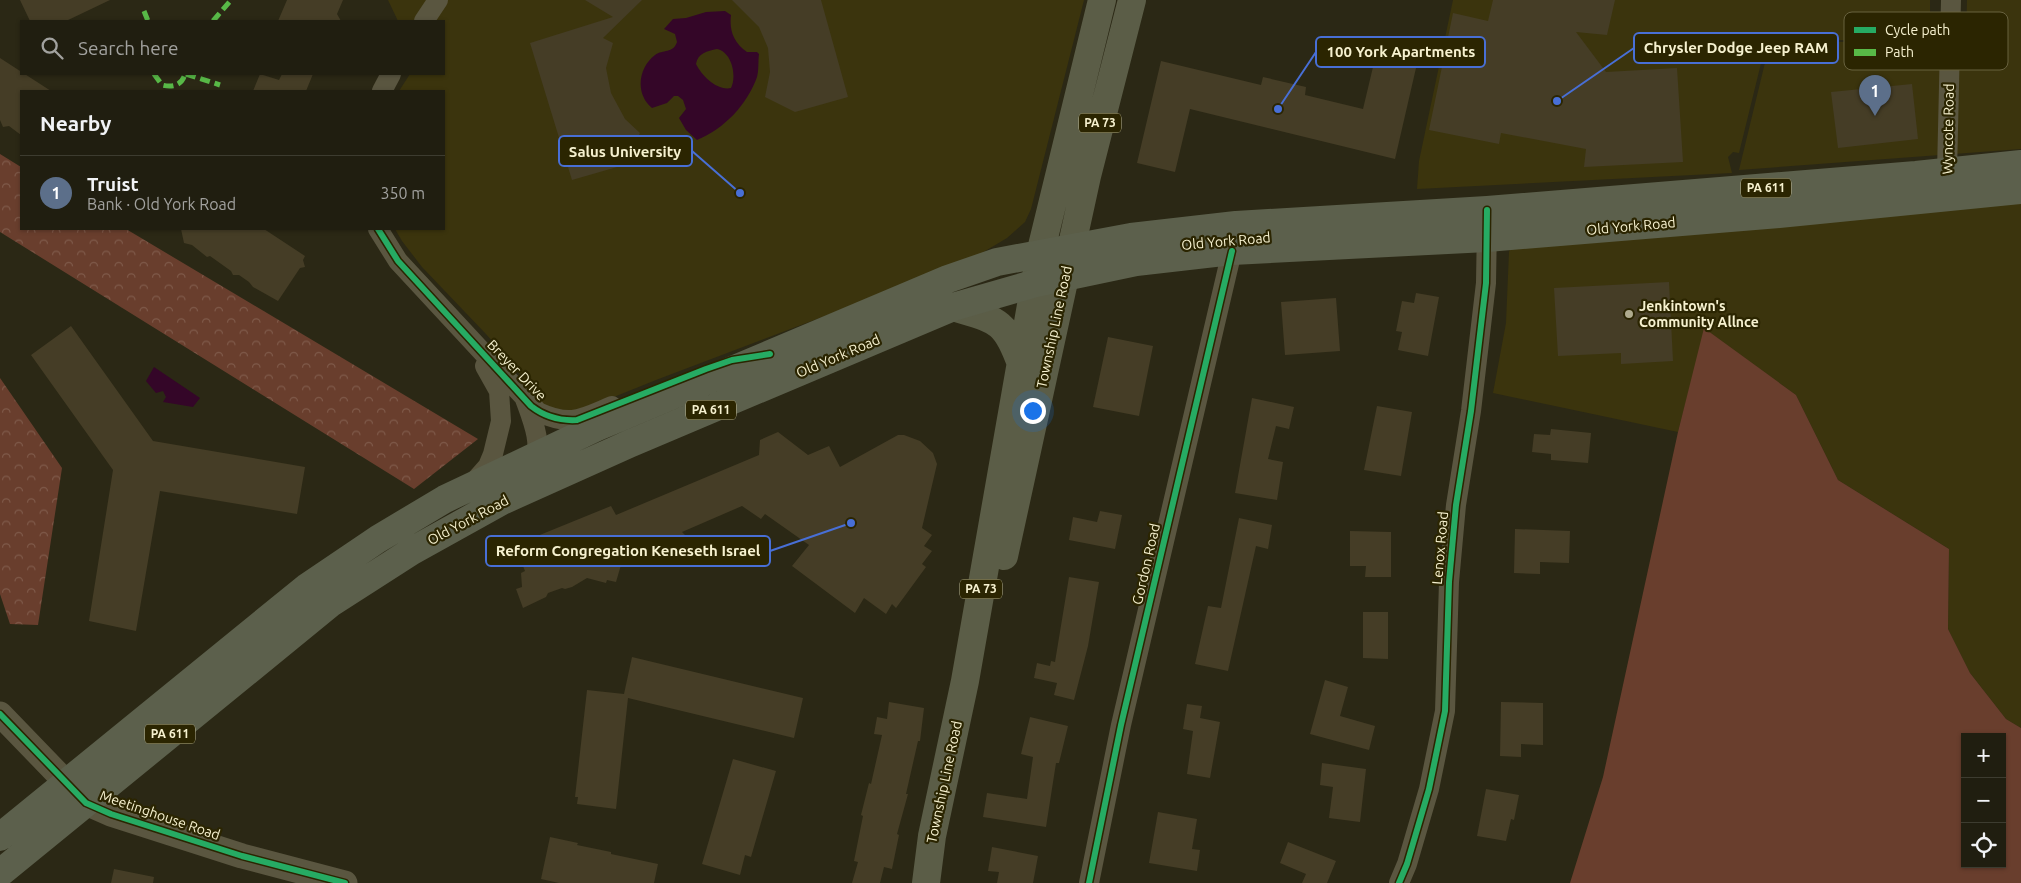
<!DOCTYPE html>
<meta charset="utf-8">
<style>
body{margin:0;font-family:Ubuntu,sans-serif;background:#2d2b1e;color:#f1f3f6}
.controls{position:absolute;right:15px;bottom:15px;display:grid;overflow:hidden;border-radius:0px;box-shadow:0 1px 4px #0004}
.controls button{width:45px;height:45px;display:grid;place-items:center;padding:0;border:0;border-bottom:1px solid #3d3c30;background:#201e10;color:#f1f3f6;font:25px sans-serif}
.you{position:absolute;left:1032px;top:410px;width:18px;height:18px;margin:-12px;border:4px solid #fff;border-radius:50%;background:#1a73e8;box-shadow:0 0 0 8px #1a73e833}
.badge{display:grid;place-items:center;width:32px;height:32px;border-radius:50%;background:#8c9099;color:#fff;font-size:16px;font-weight:700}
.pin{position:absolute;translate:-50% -41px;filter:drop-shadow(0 1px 2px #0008)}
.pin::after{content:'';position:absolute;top:26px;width:18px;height:15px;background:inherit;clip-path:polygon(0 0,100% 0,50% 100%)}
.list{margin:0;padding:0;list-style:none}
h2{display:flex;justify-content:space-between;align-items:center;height:65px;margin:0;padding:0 20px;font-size:21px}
h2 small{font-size:16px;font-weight:400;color:#a2a29f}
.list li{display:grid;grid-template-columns:32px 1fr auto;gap:15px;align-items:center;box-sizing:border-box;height:75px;padding:0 20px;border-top:1px solid #3d3c30}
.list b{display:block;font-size:19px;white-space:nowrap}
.list p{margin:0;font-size:16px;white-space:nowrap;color:#a2a29f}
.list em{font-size:16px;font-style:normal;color:#a2a29f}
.icon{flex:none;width:28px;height:28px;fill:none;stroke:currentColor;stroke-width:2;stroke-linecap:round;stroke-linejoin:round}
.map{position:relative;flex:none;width:2021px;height:883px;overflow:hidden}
.search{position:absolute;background:#201e10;box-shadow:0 1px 4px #0004;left:20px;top:20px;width:425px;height:55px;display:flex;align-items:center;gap:12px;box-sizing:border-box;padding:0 18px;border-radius:0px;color:#a2a29f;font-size:19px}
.panel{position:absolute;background:#201e10;box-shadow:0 1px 4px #0004;left:20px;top:90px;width:425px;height:140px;border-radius:0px}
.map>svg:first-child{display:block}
</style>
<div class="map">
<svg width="2021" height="883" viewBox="0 0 2021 883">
<defs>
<pattern id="forest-crowns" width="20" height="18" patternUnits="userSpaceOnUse" patternTransform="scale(1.25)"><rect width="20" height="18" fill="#693e2d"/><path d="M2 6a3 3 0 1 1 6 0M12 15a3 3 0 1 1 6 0" fill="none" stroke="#7f5a4a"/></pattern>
</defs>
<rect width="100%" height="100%" fill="#2b2815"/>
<path fill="#3b340d" d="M388,0H1084L1031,209L1025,222L1007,238L965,263L656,380L574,413L555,411L537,401L514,365L485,333L422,267L402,241L395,229H444V91H399L410,74H444V21H398Z
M1453,0H1930V40H1769L1766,43L1739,153L1733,152L1728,157L1732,173L1417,189L1419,161Z
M1967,0H2021V149L1739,170L1770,42H1966Z
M2021,189V728L2006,719L1970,673L1948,629L1949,549L1838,480L1796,395L1705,329L1678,432L1493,393L1506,323L1509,252L1515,236Z"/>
<path fill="#693e2d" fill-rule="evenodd" d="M1704,328L1796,395L1838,480L1949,549L1948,629L1970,673L2006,719L2021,728V883H1570L1603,777L1678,432ZM1965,737H2002V864H1965Z"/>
<path fill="url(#forest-crowns)" d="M0,154L21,167V229H126L478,439L414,489L0,232Z
M0,378L62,468L38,625L10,624L0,594Z"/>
<path fill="#340628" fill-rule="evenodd" d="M725,11L731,15C729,31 734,43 747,52H757L759,54C758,61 759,70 757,77C747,105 724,129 697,140L686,130L679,118L686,109L683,100L678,96H674L667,103L652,108C635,94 638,68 655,55C663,49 673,54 677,42L675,34L664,29L673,19L686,18L706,12ZM717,49C732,52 737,76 731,88C717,91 702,76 696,64C698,53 707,51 717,49Z
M154,367L200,398L193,407L163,402L166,397L163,391L156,393L146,381Z"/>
<path fill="#453d26" d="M20,0H110L66,21H30Z
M287,0H343L337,14L341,21H278Z
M585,0H642L603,38L613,43L606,68L611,93L625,119L640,133L624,165L572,180L530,43L613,17Z
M732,0H821L848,97L795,112L765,97L770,72L768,48L759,27Z
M1493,0H1615L1607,35L1576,32L1606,72L1677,68L1683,162L1584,167L1586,149L1501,133L1499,144L1429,130L1453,13L1488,21Z
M1378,46L1419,55L1395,159L1190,109L1175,172L1137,163L1161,61L1261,85L1263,77L1306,87L1305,95L1363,109Z
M0,58L51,91H21V135L9,126L3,127L0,120Z
M260,74L279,80L282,74H313L306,91H253Z
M1912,84L1918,139L1838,148L1831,92Z
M181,229H264L305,256L303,260L305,267L300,268L278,301L253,287L249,282L239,275H233L231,271L210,256L207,257L192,245L184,243Z
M1669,282L1673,361L1621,364V353L1558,356L1554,288Z
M1416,293L1439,297L1428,356L1398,350L1402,332L1396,331L1402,301L1414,303Z
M1336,298L1340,351L1285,355L1281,302Z
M71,326L153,441L305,467L297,514L160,491L136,631L89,621L113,470L31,355Z
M1108,337L1153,346L1139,416L1093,407Z
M1252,398L1294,407L1289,429L1276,426L1268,459L1283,462L1277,500L1235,493Z
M1377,406L1412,412L1401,476L1364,470Z
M1551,429L1591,433L1588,463L1551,460V454L1532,452L1534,434L1550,435Z
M778,432L808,455L829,446L840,467L898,435H904L920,441L933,453L937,464L922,528L932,535L924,546L932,551L922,564L926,567L896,608L892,604L886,614L864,598L855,613L792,566L809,545L765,514L761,519L742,506L682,532L685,535L680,537L682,542L638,561L628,541L616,582L607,580L606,583L587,578L572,587L565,589L562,588L548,593L546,597L523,608L516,589L522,587L521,573L525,571L517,551L527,546L525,541L611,506L616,515L759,455L760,440Z
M1100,511L1122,515L1115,549L1069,540L1073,517L1097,522Z
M1239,518L1272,525L1268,549L1256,546L1228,671L1195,664L1208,606L1221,608Z
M1515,529L1570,531L1569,563L1540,562V574L1514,573Z
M1350,531L1391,532V577H1365L1366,566H1350Z
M1069,577L1099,582L1088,646L1074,700L1054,695L1057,683L1034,678L1037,663L1050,666L1051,661L1055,662Z
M1363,612H1388V659L1363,658Z
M632,657L803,698L794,738L628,698L616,809L577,804L578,797H575L587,690L624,694Z
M1325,680L1348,687L1340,716L1375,726L1369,750L1310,734Z
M889,702L924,708L920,741H918L906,794H908L897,834L899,835L892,869L884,867L880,883H852L858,862L854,861L863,816L861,815L869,783L871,784L882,735L874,734L877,717L887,719Z
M1501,702L1543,703V745L1521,744V757L1500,756Z
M1187,704L1202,706L1200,718L1220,722L1210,778L1187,774L1193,731L1183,729Z
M1030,717L1068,726L1059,763H1056L1046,827L983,817L987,793L1027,799L1033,757L1021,754Z
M733,759L776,771L751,857L745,855L740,875L702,864Z
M1322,763L1366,769L1360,822L1329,818L1333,787L1320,785Z
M1486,789L1519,795L1514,820L1511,819L1506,841L1477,836Z
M1158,812L1197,819L1192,849L1200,850L1197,871L1149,863Z
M550,837L578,843L577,845L611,852V854L658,864L654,883H559L541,879Z
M1288,842L1336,861L1327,883H1302L1306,874L1280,863Z
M992,847L1038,856L1033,883H997L999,872L988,871Z
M114,869L154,877L153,883H111Z"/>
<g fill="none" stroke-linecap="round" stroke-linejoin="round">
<path stroke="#5a5640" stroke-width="20" d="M424,21L438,0
M382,91L391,74
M1948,185L1947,172L1951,0
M378,229L398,261L538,412C571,427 581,419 612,406
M525,399C533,421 543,444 534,467
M473,483L488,466L493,454L501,421L499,391L485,366
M1089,883L1121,725L1232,251
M1399,883L1407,864L1429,789L1445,711L1449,582L1456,505L1471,411L1486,283L1487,224"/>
<path stroke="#5a5640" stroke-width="25" d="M0,714L86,803L111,814L242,856L345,883"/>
<path stroke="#5b5d47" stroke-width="28" d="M953,307C996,320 1005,319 1021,364
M1004,556L1087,176L1132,0
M926,883L932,836L965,681L1040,254L1102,0"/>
<path stroke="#5c604c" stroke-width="28" d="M0,837L307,587L378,539L445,499L597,427L948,279L997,262L1072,248L1131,237L1236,225L1487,210L1916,175L2021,164
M0,873L331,603L412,551L502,501L629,444L953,307L1036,283L1136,262L1232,251L1487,238L1779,214L2021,190"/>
<path stroke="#58b947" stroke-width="5" stroke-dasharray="10 5" stroke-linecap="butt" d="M144,11L148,21
M213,21L231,0
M154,74L162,85C173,88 182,85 185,74
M186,74L220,85"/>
<defs>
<path id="cycleway" d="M378,229L398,261L531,406C545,417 560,421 577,420L706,369L732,360L770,354
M0,714L86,803L111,814L242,856L345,883
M1089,883L1121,725L1232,251
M1399,883L1407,864L1429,789L1445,711L1449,582L1456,505L1471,411L1486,283L1487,210"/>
</defs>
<use href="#cycleway" stroke="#2b2501" stroke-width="9"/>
<use href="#cycleway" stroke="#26ab63" stroke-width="6"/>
</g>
<circle fill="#afab8e" stroke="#2b2501" stroke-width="2" cx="1629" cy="314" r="5"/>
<g text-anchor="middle" stroke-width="4.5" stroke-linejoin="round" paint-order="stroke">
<g fill="#2b2501" stroke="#b9b491" stroke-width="1">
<rect x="1079" y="113.5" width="42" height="19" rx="4"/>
<rect x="1741" y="178.5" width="50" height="19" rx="4"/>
<rect x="686" y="400.5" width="50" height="19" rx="4"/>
<rect x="960" y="579.5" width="42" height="19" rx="4"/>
<rect x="145" y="724.5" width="50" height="19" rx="4"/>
</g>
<g font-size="12" font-weight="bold" fill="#f6f1cf">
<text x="1100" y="127">PA 73</text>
<text x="1766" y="192">PA 611</text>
<text x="711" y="414">PA 611</text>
<text x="981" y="593">PA 73</text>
<text x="170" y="738">PA 611</text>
</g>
<g font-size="14" fill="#f6f1cf" stroke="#2b2501">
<text transform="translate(1948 129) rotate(-89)" y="5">Wyncote Road</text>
<text transform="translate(1631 226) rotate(-5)" y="5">Old York Road</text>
<text transform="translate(1226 241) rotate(-5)" y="5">Old York Road</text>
<text transform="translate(1054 327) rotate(-78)" y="5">Township Line Road</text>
<text transform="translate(838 356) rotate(-23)" y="5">Old York Road</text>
<text transform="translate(517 370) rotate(46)" y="5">Breyer Drive</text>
<text transform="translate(468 520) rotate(-28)" y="5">Old York Road</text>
<text transform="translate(1440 548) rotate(-85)" y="5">Lenox Road</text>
<text transform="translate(1146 564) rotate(-77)" y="5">Gordon Road</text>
<text transform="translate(944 782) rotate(-78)" y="5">Township Line Road</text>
<text transform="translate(160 815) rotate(19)" y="5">Meetinghouse Road</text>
</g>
<g font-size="14" font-weight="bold" fill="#f6f1cf" stroke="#2b2501" text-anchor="start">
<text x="1639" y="311">Jenkintown's<tspan x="1639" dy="16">Community Allnce</tspan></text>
</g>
</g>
<rect x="1844" y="12" width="164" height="58" rx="8" fill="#2b2501" stroke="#68623f" stroke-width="1"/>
<rect x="1854" y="27" width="22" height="6" fill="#26ab63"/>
<rect x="1854" y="49" width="22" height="7" fill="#58b947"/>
<g font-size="14" fill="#f6f1cf">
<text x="1885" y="35">Cycle path</text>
<text x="1885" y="57">Path</text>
</g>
<path fill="none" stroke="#486fd6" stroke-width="2" d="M1557 101L1634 48M1278 109L1316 52M740 193L692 151M851 523L770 551"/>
<g fill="#486fd6" stroke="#2b2501" stroke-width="2">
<circle cx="1557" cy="101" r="5"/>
<circle cx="1278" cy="109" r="5"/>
<circle cx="740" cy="193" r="5"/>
<circle cx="851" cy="523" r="5"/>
</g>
<g fill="#2b2501" stroke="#486fd6" stroke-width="2">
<rect x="1634" y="33" width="204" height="30" rx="5"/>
<rect x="1316" y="37" width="169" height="30" rx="5"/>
<rect x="559" y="136" width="133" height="30" rx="5"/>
<rect x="486" y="536" width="284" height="30" rx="5"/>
</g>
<g font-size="15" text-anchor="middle" font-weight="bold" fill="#f6f1cf">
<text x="1736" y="53">Chrysler Dodge Jeep RAM</text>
<text x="1401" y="57">100 York Apartments</text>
<text x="625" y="157">Salus University</text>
<text x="628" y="556">Reform Congregation Keneseth Israel</text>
</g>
</svg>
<div class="controls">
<button>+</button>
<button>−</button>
<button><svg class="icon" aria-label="locate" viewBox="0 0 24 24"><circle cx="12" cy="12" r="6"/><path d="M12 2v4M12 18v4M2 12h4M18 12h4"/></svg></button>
</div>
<div class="you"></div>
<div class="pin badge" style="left:1875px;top:116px;background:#5c6f8a">1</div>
<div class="search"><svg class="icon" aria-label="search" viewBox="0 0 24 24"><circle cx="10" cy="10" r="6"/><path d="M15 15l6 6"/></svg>Search here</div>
<section class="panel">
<h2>Nearby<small></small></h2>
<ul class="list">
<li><span class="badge" style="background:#5c6f8a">1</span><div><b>Truist</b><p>Bank · Old York Road</p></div><em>350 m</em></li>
</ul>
</section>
</div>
